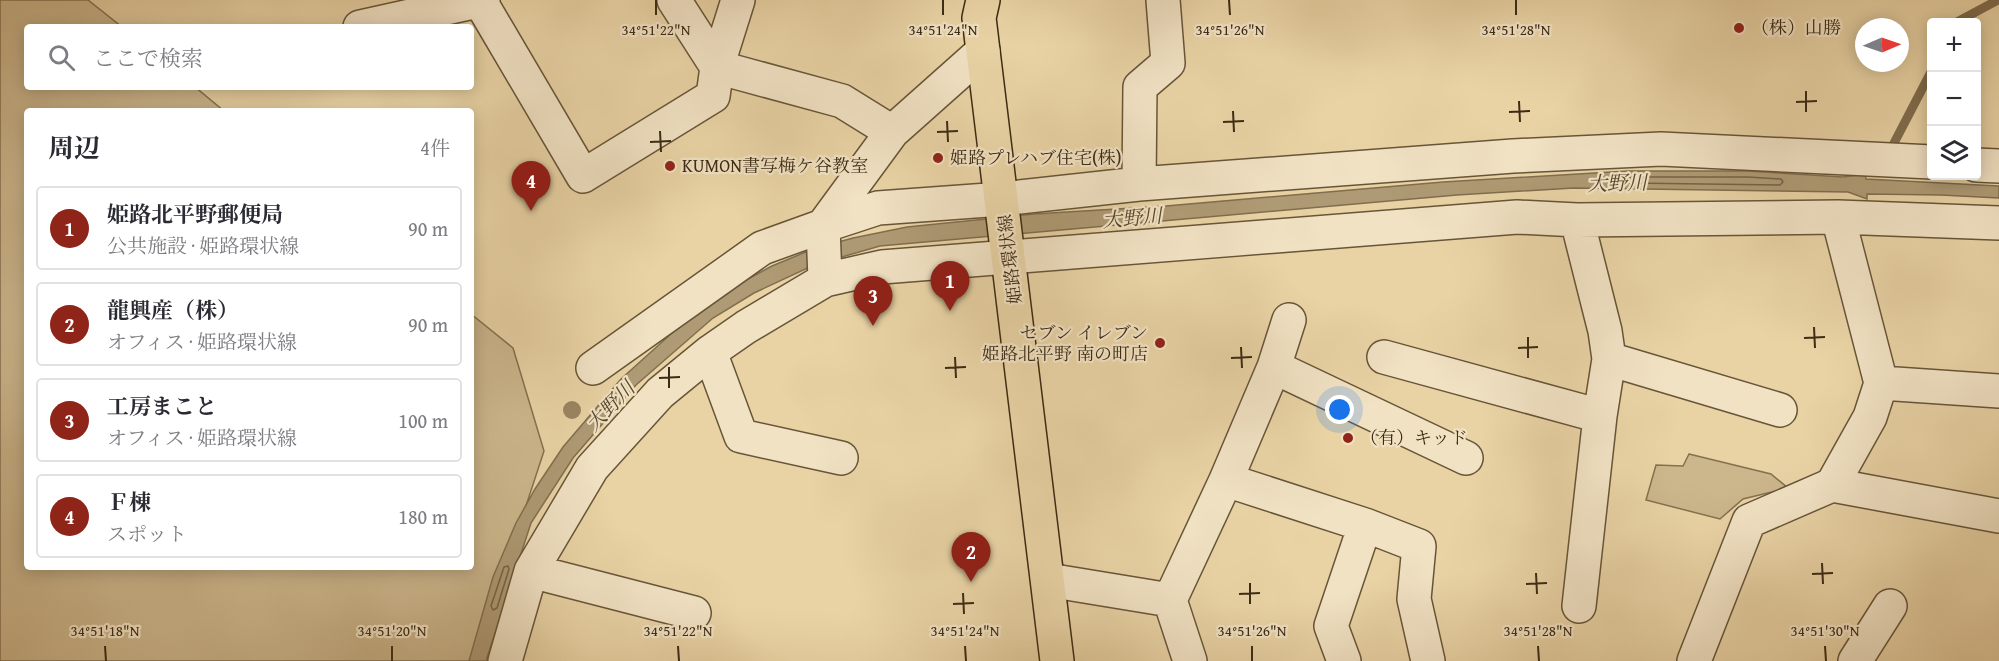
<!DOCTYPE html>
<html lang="ja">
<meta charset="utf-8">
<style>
body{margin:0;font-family:"Gentium Book Plus","Noto Serif JP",serif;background:#f2f2f3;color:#2b2b33}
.controls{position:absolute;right:18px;top:18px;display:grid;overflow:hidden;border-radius:6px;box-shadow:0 3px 15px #0003}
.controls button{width:54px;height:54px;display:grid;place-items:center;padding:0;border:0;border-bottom:2px solid #e1e1e2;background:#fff;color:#2b2b33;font:30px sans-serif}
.compass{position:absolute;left:1855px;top:18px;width:54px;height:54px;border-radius:50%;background:#fff;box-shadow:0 3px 15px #0003;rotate:88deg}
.you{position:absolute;left:1340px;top:410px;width:21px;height:21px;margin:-15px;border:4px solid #fff;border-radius:50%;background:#1a73e8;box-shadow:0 0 0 9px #1a73e833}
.badge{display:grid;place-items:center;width:39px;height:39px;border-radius:50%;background:#8f2418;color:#fff;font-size:20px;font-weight:700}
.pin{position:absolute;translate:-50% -50px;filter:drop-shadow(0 2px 3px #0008)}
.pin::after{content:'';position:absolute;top:32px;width:21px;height:18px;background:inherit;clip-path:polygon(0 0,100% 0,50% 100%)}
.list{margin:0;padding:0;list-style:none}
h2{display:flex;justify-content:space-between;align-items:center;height:78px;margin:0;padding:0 24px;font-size:26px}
h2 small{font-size:20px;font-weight:400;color:#7c7c81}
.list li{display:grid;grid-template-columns:39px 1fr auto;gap:18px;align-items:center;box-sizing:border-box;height:84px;margin:0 12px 12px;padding:0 12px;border:2px solid #e1e1e2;border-radius:6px}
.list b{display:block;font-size:22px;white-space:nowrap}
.list p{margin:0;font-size:20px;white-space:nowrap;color:#7c7c81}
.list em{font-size:20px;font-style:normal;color:#7c7c81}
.icon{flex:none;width:33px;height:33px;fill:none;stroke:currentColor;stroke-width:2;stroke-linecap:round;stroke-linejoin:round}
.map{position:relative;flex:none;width:1999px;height:661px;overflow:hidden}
.search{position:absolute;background:#fff;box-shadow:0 3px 15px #0003;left:24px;top:24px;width:450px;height:66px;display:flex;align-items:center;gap:15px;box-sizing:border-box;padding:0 21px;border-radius:6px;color:#7c7c81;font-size:22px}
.panel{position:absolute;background:#fff;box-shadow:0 3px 15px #0003;left:24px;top:108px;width:450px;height:462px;border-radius:6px}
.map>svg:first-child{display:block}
</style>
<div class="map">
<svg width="1999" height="661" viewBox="0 0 1999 661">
<rect width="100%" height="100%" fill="#e9d3a5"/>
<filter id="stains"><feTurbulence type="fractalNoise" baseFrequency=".00333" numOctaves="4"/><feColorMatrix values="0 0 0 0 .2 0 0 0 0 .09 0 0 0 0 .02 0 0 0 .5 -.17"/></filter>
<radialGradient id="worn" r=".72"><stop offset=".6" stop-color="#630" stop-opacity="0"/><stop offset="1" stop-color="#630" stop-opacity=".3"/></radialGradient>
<path fill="#ccb68c" stroke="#847050" stroke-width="1.5" d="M0,0H88L122,27H27V87H195L224,111H27V567H471V314L513,348L544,451L475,661H0Z
M1689,454L1771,474L1788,488L1743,499L1720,519L1646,500L1656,465L1683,466Z"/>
<path fill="#ae9a74" stroke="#806e4e" stroke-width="1.5" d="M1628,171H1748L1843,177L1865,174L1866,179L1999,186V198L1941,195L1867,194V199L1848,192L1574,188L1457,195L880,246L814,265L754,293L713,318L636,385L573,458L531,523L486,661H469L493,577L516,523L535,489L563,447L621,379L682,324L722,293L772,266L813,249L853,238L907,227L1034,214L1166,206L1443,182Z"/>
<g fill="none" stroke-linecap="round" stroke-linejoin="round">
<path stroke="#756244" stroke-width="1.5" d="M1628,177H1748L1781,179L1783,182L1780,185L1628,183L1625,180Z
M508,566L509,569L497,608L493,610L491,606L504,567Z"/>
<path stroke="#806e4e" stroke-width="9" d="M1957,22L1998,0
M1893,145L1932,70"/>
<defs>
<path id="minor" d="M674,0L717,67L842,101L892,132
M480,1L583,176L713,96L717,67L738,0
M360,27L483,0
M1976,165L1999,166
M1139,184L1140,87L1168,63L1163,0
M1577,220L1605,331L1609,359L1600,416L1579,606
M825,280L823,226L892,132L983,51
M710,352L741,436L841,458
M1384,357L1600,416
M1609,359L1780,410
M1274,367L1289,320
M593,368L762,248L823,226L878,208L1002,199L1139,184L1513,156L1661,149L1932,162
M1881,383L1999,391
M1226,480L1274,367L1466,458
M1832,485L1999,516
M531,571L694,613
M1048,580L1170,600
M505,661L531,571L592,468L660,393L710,352L746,327L825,280L882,267L1517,217L1577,220L1838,217L1999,223
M1190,661L1170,600L1226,480L1365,525L1419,546L1414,599L1428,661
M1344,661L1331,626L1365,525
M1694,661L1749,521L1832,485L1870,417L1881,383L1838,217
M1855,661L1890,606"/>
<path id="major" d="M983,0L979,18L1057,661"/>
</defs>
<use href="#minor" stroke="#675538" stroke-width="36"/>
<use href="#major" stroke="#3c2b14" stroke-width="36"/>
<use href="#minor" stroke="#f1e2c4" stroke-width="33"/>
<use href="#major" stroke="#e9d3a5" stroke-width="33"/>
</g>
<circle fill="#9a8662" cx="572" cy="410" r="9"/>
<path fill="none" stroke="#3c2b14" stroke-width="2" d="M656,0V15M943,0V15M1229,0L1230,15M1516,0V15M1806,91V112M1519,101L1520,122M1796,102L1817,101M1233,111L1234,132M1509,112L1530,111M947,121L948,142M1223,122L1244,121M660,131L661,152M937,132L958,131M650,142L671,141M1814,327L1815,348M1528,337V358M1804,338L1825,337M1241,347L1242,368M1518,348L1538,347M955,357L956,378M1231,358L1252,357M669,367V388M945,368L966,367M659,378L680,377M1822,563L1823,584M1536,573L1537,594M1812,574L1833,573M1250,583V604M1526,584L1547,583M963,593L964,614M1239,594L1260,593M953,604L974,603M105,646L106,661M392,646V661M678,646L679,661M965,646L966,661M1252,646V661M1538,646L1539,661M1825,646L1826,661"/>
<g fill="#8f2418" stroke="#f1e2c4" stroke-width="2">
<circle cx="1739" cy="28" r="6"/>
<circle cx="938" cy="158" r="6"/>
<circle cx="670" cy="166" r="6"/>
<circle cx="1160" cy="343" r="6"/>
<circle cx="1348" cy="438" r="6"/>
</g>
<g text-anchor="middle" stroke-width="4.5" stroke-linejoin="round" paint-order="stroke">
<g font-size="18" fill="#3c2b14" stroke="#f1e2c4" text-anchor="start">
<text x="1751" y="34">（株）山勝</text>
<text x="950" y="164">姫路プレハブ住宅(株)</text>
<text x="682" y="172">KUMON書写梅ケ谷教室</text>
<text x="1148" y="339" text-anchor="end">セブン イレブン<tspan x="1148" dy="21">姫路北平野 南の町店</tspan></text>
<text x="1360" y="444">（有）キッド</text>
</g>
<g font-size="18" fill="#3c2b14" stroke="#f1e2c4">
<text transform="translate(1010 259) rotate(-97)" y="6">姫路環状線</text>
</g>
<g font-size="20" font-style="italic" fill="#58472c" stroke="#f1e2c4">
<text transform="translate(1617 183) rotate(-2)" y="7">大野川</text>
<text transform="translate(1132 218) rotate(-5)" y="7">大野川</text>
<text transform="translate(610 406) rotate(-46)" y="7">大野川</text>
</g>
</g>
<g font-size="15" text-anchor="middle" fill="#3c2b14" stroke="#f1e2c4" stroke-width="4.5" stroke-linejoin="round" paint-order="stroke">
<text x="656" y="35">34°51'22"N</text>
<text x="943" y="35">34°51'24"N</text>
<text x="1230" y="35">34°51'26"N</text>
<text x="1516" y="35">34°51'28"N</text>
<text x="105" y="636">34°51'18"N</text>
<text x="392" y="636">34°51'20"N</text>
<text x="678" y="636">34°51'22"N</text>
<text x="965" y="636">34°51'24"N</text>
<text x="1252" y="636">34°51'26"N</text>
<text x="1538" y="636">34°51'28"N</text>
<text x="1825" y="636">34°51'30"N</text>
</g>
<rect width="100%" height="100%" filter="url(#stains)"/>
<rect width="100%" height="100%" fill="url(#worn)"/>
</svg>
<div class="controls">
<button>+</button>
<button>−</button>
<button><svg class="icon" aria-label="layers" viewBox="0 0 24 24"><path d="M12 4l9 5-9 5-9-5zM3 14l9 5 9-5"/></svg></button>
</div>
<svg class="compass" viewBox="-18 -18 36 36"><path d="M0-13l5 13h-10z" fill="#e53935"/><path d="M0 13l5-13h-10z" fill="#7c7c81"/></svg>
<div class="you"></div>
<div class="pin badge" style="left:950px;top:311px">1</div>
<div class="pin badge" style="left:971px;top:582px">2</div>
<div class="pin badge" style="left:873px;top:326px">3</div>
<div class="pin badge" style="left:531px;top:211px">4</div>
<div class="search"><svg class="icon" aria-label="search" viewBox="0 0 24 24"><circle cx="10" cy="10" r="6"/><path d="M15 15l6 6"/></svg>ここで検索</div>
<section class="panel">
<h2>周辺<small>4件</small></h2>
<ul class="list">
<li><span class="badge">1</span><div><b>姫路北平野郵便局</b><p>公共施設 · 姫路環状線</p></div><em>90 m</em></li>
<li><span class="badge">2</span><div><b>龍興産（株）</b><p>オフィス · 姫路環状線</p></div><em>90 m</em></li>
<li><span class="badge">3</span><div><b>工房まこと</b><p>オフィス · 姫路環状線</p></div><em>100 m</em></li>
<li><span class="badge">4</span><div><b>Ｆ棟</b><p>スポット</p></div><em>180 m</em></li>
</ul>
</section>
</div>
